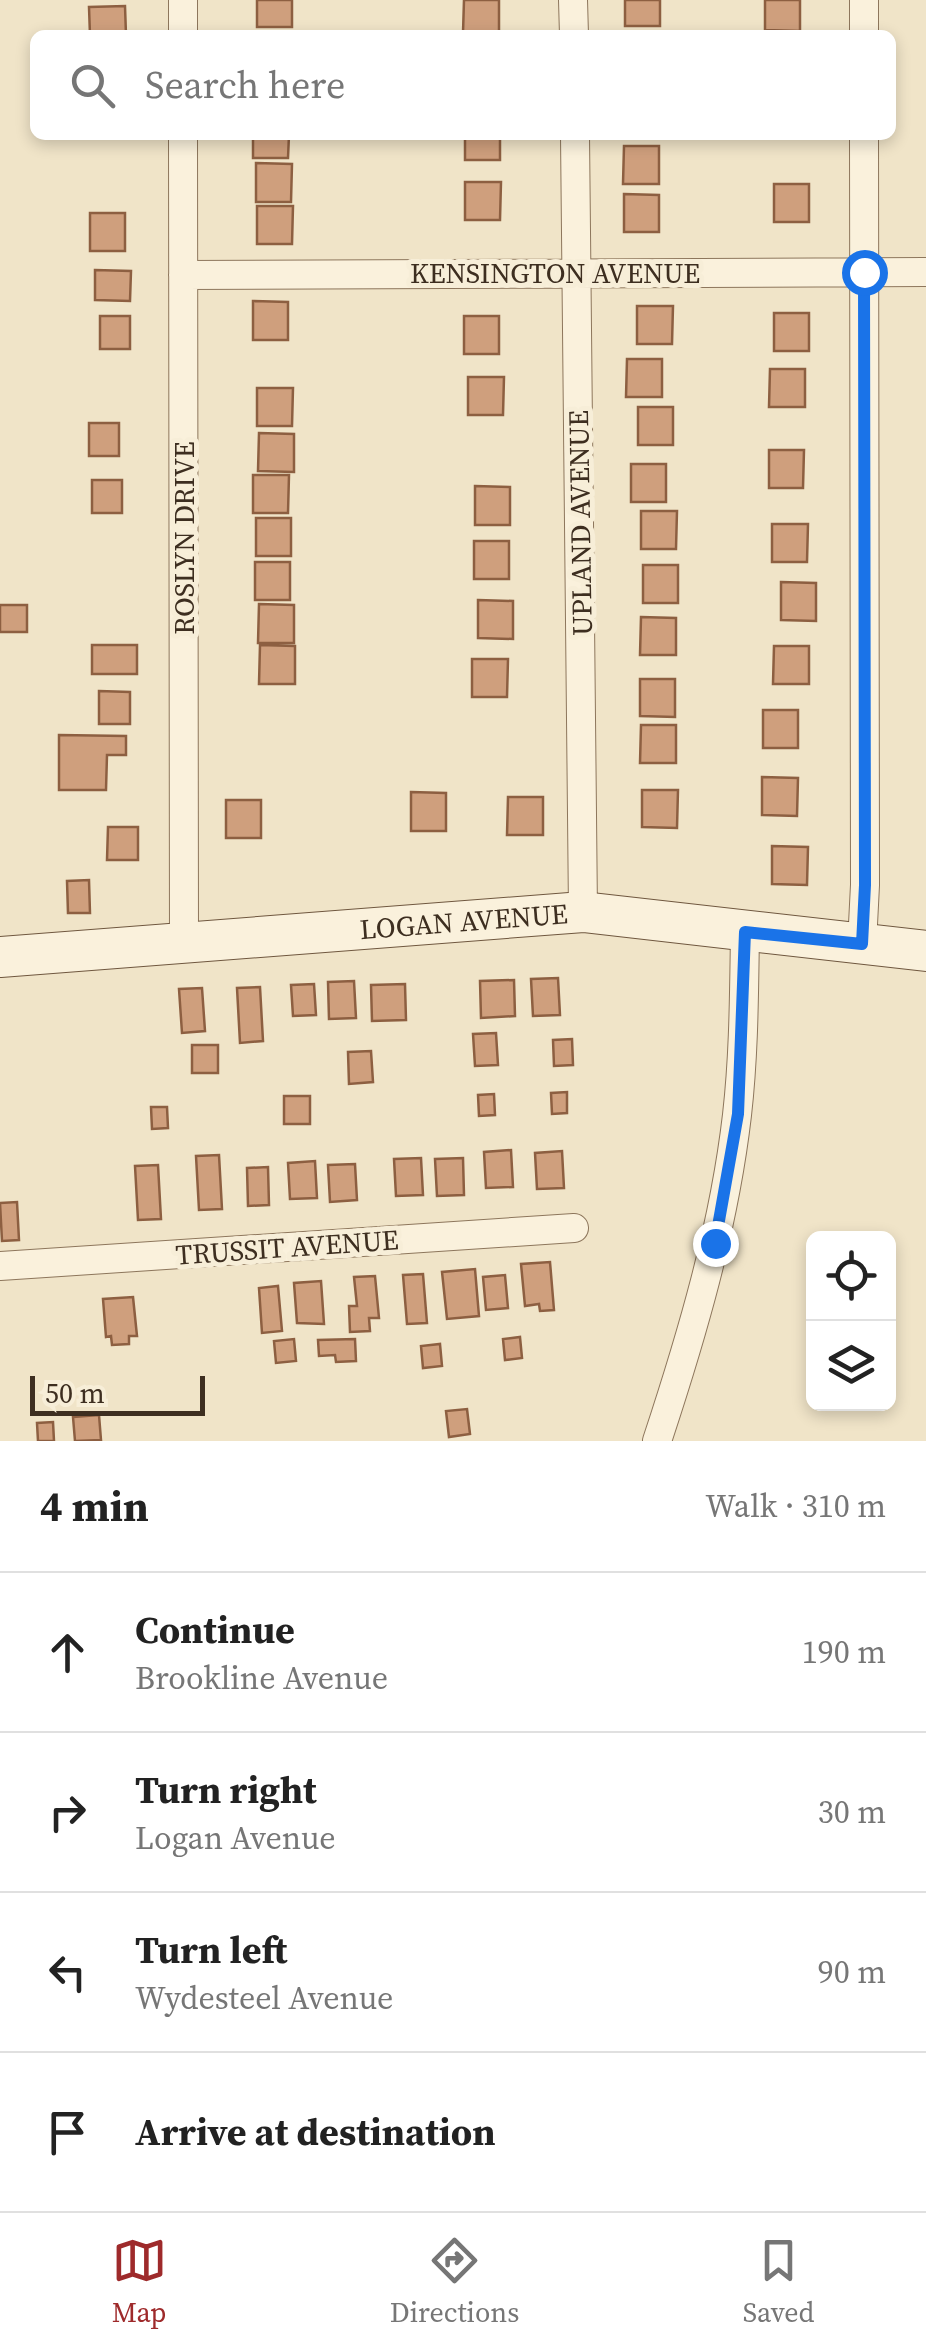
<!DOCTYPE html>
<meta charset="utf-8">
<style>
body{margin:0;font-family:"Source Serif 4",serif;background:#f6f6f6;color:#222}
.controls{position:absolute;right:30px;bottom:30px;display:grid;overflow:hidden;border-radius:15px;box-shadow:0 5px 15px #0003}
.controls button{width:90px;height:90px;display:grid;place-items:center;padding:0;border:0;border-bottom:2px solid #e0e0e0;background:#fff;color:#222;font:50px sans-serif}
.scale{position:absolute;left:30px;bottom:25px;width:175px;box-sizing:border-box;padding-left:10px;border:5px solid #3d2e20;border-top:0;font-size:28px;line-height:35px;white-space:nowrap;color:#3d2e20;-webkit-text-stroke:8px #f7eed8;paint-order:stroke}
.stop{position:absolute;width:30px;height:30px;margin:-22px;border:8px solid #1a73e8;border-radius:50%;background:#fff}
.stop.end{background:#1a73e8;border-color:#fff;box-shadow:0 2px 10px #0008}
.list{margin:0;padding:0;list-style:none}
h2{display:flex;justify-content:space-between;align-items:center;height:130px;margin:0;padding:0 40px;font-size:42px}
h2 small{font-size:32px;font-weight:400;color:#767676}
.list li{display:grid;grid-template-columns:65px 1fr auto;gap:30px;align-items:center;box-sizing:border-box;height:160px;padding:0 40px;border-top:2px solid #e0e0e0}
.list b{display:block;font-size:38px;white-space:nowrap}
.list p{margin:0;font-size:32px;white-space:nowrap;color:#767676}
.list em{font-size:32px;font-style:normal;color:#767676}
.icon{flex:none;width:55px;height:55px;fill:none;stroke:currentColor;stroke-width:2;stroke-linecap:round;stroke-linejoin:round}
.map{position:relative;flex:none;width:926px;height:1441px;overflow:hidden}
.search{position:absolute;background:#fff;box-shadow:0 5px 15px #0003;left:30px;right:30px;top:30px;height:110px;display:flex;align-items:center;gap:25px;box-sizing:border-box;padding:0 35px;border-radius:15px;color:#767676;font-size:38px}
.sheet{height:770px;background:#fff}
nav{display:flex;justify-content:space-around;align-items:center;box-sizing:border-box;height:140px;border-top:2px solid #e0e0e0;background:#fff;font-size:28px;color:#767676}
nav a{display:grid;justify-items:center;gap:5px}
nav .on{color:#9e2a2b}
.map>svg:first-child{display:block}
</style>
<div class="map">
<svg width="926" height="1441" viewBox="0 0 926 1441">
<rect width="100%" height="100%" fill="#f0e4c8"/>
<path fill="#cf9f7d" stroke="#8d5f41" stroke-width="2.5" d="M257,0H292V27H257Z
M464,0H499V33H463Z
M625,0H660V26H625Z
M765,0H800V31L765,30Z
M125,6L126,35H90L89,7Z
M253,135H289L288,158H253Z
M465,135H500V160H465Z
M624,146H659V184H623Z
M256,163L292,164L291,202H256Z
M465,182H501L500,220H465Z
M774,184H809V222H774Z
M624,194L659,195V232H624Z
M257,206H293L292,244H257Z
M90,213H125V251H90Z
M95,270L131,271L130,301L95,300Z
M253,301L288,302V340H253Z
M637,306H673L672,344H637Z
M774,313H809V351H774Z
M100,316H130V349H100Z
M464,316H499V354H464Z
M627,359H662V397H626Z
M770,369H805V407H769Z
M468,377H504L503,415H468Z
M257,388H293L292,426H257Z
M638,407H673V445H638Z
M89,423H119V456H89Z
M259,433L294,434V472L258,471Z
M769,450H804L803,488H769Z
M631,464H666V502H631Z
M253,475H289L288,513H253Z
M92,480H122V513H92Z
M475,486L510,487V525H475Z
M641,511H677L676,549H641Z
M256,518H291V556H256Z
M772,524H808L807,562H772Z
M474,541H509V579H474Z
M255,562H290V600H255Z
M643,565H678V603H643Z
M781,582L816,583V621L781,620Z
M478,600L513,601V639L478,638Z
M259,604L294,605V643H258Z
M0,605H27V632H0Z
M641,617L676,618V655H640Z
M92,645H137V674H92Z
M260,645L295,646V684H259Z
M774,646H809V684H773Z
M472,659H508L507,697H472Z
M640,679H675V717L640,716Z
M99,691L130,692V724H99Z
M763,710H798V748H763Z
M641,725H676V763H640Z
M59,735L126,736V755H107L106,790H59Z
M762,777L798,778L797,816L762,815Z
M642,790H678L677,828L642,827Z
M411,792L446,793V831H411Z
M508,797H543V835H507Z
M226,800H261V838H226Z
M108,827H138V860H107Z
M772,846L808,847L807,885L772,884Z
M89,880L90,913H68L67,881Z
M558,978L560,1015L533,1016L531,979Z
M514,980L515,1016L481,1018L480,981Z
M354,981L356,1018L329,1019L328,982Z
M314,984L316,1015L293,1016L291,985Z
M405,984L406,1020L372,1021L371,985Z
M260,987L263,1041L240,1043L237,988Z
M202,988L205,1031L182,1033L179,989Z
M496,1033L498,1065L475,1066L473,1034Z
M572,1039L573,1065L554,1066L553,1040Z
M192,1045H218V1073H192Z
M371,1051L373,1082L349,1084L348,1052Z
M567,1092V1113L552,1114L551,1093Z
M494,1094L495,1115L479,1116L478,1095Z
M284,1096H310V1124H284Z
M151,1107H167L168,1128L152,1129Z
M511,1150L513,1187L486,1188L484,1152Z
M562,1151L564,1188L537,1189L535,1153Z
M219,1155L222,1209L199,1210L196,1156Z
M421,1158L423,1195L396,1196L394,1159Z
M463,1158L464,1195L437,1196L435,1159Z
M315,1161L317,1198L290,1199L288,1163Z
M355,1164L357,1200L330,1202L328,1165Z
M158,1165L161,1219L138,1220L135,1166Z
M268,1167L269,1205L248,1206L247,1168Z
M17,1202L19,1240L2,1241L0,1203Z
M550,1262L554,1310L540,1311L539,1304L525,1306L521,1264Z
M475,1269L479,1316L447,1319L442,1272Z
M423,1274L427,1323L407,1324L403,1275Z
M505,1275L508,1308L486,1310L483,1277Z
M375,1276L379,1318H369L370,1331L350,1332L349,1306H357L354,1277Z
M321,1281L324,1324L297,1323L294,1283Z
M278,1286L282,1331L262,1333L259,1288Z
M133,1297L137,1336H129V1344L112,1345L111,1336L106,1337L103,1299Z
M520,1337L522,1358L505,1360L503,1339Z
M294,1339L296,1361L276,1363L274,1341Z
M355,1339L356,1361L336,1362L335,1355L319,1356L318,1340Z
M440,1344L442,1366L423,1368L421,1346Z
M467,1409L470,1434L449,1437L446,1411Z
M99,1415L101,1440L75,1441L73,1417Z
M53,1422L54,1441H38L37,1423Z"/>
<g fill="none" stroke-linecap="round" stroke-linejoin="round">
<defs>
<path id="street" d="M183,0V35
M573,0L574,35
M864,0V35
M183,135L184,942
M575,135L583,912
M183,275L926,272
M862,944L865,885L864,135
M0,1266L574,1228
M657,1441C692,1335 724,1227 737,1115C744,1054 744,993 745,932"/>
<g id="secondary">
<path id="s1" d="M0,957L583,912L926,951"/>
</g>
</defs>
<use href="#street" stroke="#8d765c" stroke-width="30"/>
<use href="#secondary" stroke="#6f573f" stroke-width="42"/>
<use href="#street" stroke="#faf1dc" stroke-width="28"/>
<use href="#secondary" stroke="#faf1dc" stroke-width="40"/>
</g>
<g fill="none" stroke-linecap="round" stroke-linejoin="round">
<path stroke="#1a73e8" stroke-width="12" d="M715,1243L738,1114L745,932L862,944L865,885L864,272"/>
</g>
<g text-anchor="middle" stroke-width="10" stroke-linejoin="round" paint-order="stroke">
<g font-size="28" fill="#3d2e20" stroke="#f7eed8">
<text x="555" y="283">KENSINGTON AVENUE</text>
<text transform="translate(580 523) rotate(-91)" y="10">UPLAND AVENUE</text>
<text transform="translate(184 538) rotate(-90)" y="10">ROSLYN DRIVE</text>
<text dy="10" stroke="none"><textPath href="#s1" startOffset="465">LOGAN AVENUE</textPath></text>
<text transform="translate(287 1247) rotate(-4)" y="10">TRUSSIT AVENUE</text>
</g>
</g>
</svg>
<div class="controls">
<button><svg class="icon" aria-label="locate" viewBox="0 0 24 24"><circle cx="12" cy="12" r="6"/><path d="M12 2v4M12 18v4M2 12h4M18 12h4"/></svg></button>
<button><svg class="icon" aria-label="layers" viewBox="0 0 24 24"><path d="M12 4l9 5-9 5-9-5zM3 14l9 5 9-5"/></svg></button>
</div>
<div class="scale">50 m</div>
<div class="stop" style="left:864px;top:272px"></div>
<div class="stop end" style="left:715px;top:1243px"></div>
<div class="search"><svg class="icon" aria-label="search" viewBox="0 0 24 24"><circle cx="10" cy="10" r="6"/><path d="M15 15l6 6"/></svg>Search here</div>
</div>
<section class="sheet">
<h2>4 min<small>Walk · 310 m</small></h2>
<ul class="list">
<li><svg class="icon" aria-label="ahead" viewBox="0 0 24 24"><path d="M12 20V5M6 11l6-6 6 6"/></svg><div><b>Continue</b><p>Brookline Avenue</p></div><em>190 m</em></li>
<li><svg class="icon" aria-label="right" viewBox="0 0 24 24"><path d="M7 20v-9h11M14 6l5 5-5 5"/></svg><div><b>Turn right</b><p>Logan Avenue</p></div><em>30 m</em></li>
<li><svg class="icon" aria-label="left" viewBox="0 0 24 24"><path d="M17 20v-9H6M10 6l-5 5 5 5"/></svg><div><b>Turn left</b><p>Wydesteel Avenue</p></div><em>90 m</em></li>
<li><svg class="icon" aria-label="arrive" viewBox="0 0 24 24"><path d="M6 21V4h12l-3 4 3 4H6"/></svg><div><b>Arrive at destination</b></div></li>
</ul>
</section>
<nav>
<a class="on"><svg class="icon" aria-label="map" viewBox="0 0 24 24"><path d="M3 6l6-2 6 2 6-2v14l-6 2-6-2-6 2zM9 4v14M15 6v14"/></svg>Map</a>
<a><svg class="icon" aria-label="directions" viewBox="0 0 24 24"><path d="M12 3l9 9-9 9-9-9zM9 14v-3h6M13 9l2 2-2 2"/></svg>Directions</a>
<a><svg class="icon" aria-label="saved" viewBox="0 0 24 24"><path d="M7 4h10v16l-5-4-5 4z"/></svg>Saved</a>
</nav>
